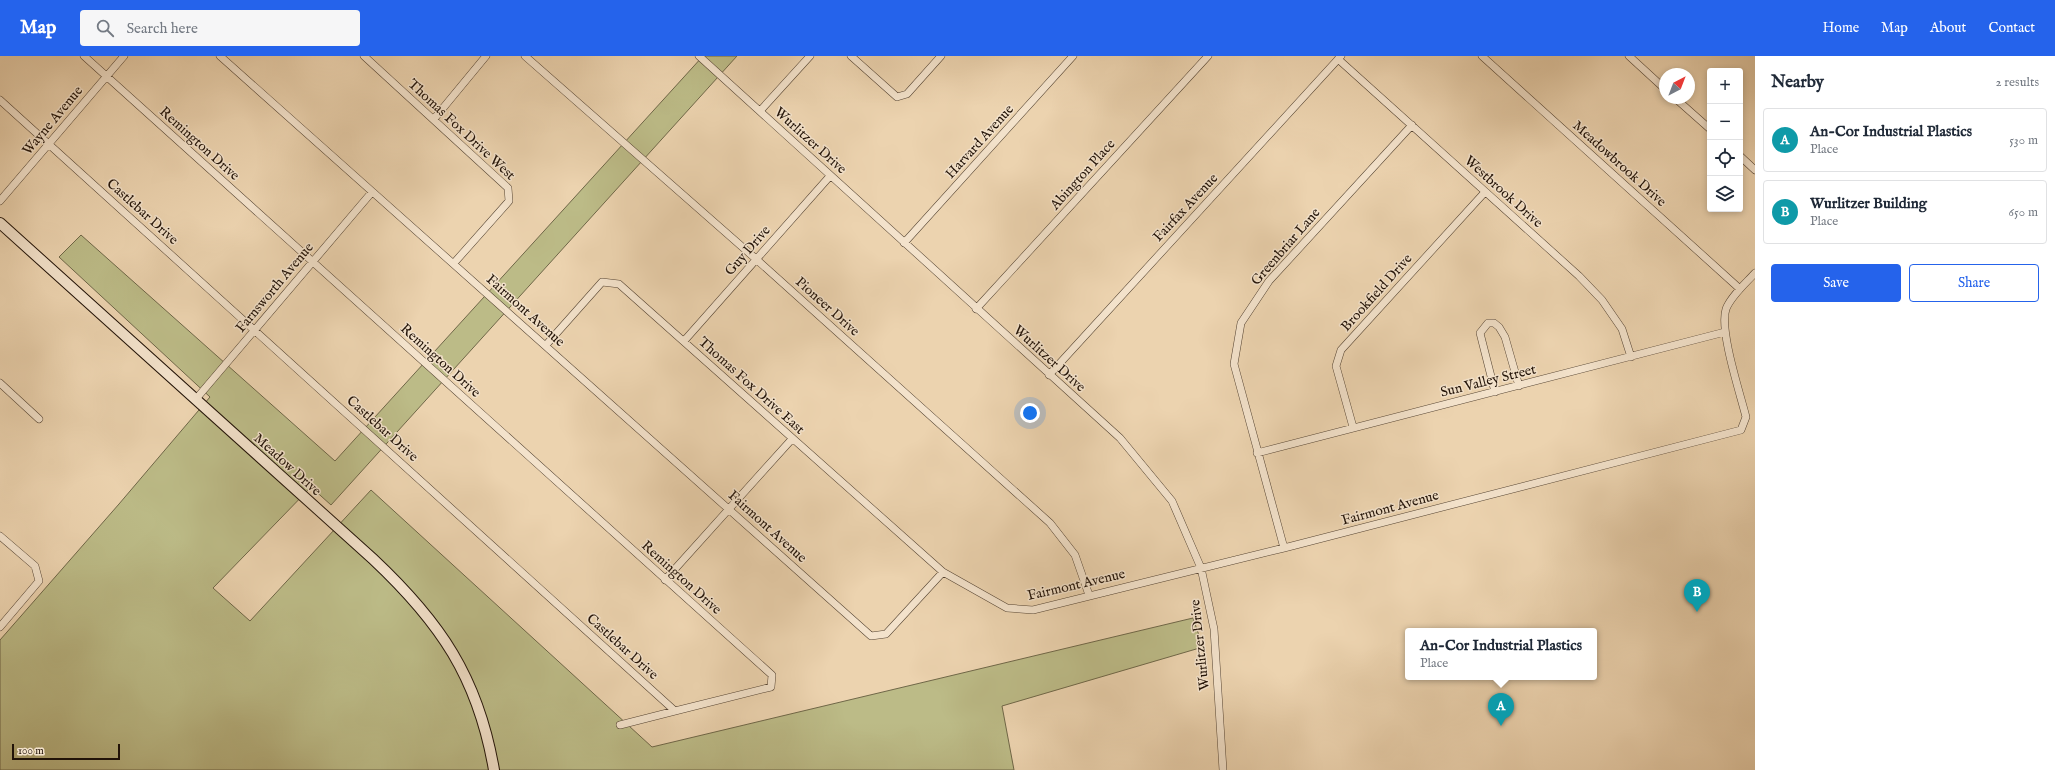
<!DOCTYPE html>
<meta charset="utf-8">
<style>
body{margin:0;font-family:"IM FELL English",serif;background:#f6f6f7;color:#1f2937}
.controls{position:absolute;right:12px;top:12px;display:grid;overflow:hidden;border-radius:4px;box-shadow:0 2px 6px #0003}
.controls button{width:36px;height:36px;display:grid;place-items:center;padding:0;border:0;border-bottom:1px solid #e0e1e3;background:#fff;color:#1f2937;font:20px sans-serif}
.compass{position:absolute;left:1659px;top:12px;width:36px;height:36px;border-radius:50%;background:#fff;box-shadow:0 2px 6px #0003;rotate:42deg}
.scale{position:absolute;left:12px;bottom:10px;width:108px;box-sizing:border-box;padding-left:4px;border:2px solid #221308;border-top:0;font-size:11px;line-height:14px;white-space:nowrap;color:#221308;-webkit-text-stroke:3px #f3e2cb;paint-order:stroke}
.you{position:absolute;left:1030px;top:357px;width:14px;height:14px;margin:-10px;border:3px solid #fff;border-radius:50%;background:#1a73e8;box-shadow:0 0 0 6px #1a73e833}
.badge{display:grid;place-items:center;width:26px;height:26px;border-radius:50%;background:#2563eb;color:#fff;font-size:13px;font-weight:700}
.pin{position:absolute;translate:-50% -33px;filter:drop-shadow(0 1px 2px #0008)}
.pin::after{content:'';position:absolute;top:21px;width:14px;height:12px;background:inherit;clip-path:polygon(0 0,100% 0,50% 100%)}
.popup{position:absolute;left:1405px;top:572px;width:192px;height:52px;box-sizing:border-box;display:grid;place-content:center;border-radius:4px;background:#fff;filter:drop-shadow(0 1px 3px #0005);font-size:13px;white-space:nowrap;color:#747a83}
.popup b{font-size:15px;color:#1f2937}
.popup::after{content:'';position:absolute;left:50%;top:100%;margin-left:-8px;border:8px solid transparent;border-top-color:#fff}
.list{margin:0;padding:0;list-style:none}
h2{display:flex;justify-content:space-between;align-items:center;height:52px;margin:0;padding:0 16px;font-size:17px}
h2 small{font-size:13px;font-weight:400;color:#747a83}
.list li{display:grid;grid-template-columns:26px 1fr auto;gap:12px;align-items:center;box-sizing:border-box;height:64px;margin:0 8px 8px;padding:0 8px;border:1px solid #e0e1e3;border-radius:4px}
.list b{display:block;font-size:15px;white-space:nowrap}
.list p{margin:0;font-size:13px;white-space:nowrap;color:#747a83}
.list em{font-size:13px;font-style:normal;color:#747a83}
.actions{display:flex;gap:8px;padding:12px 16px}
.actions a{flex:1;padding:9px 0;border:1px solid #2563eb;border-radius:4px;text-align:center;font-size:14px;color:#2563eb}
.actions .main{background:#2563eb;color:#fff}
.icon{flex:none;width:22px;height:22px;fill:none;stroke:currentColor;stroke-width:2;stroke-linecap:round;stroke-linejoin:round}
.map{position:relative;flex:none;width:1755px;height:714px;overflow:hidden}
header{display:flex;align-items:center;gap:24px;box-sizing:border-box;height:56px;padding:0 20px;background:#2563eb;color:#fff}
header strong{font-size:19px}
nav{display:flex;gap:22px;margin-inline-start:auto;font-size:14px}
.search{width:280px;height:36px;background:#f6f6f7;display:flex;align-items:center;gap:10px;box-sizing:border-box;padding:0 14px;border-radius:4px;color:#747a83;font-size:15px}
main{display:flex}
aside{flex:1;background:#fff}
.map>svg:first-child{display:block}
</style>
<header>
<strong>Map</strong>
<div class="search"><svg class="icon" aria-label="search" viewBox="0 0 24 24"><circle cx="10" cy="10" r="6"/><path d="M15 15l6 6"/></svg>Search here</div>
<nav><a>Home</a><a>Map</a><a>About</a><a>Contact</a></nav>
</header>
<main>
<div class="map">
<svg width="1755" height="714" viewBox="0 0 1755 714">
<rect width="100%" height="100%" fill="#ecd3af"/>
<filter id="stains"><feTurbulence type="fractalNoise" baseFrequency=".005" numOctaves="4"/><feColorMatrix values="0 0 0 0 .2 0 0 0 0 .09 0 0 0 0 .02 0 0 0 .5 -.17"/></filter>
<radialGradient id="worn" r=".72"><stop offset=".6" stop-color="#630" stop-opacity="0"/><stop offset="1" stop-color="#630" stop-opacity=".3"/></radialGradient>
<path fill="#bcbb87" stroke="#6f6748" d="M703,0H737L331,449L311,431L213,532L250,565L371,434L652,691L1193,562L1203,591L1002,650L1014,714H0V584L119,448L210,341L59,201L81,179L335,405Z"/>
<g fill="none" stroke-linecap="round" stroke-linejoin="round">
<defs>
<path id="street" d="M220,0L871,580L886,578L943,516
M364,0L508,132L509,145L454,207
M525,0L756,203L1050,467L1075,499L1089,539
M699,0L1120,382L1172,445L1201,512L1214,573L1223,714
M851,0L897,41L907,38L941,0
M1482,0L1740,233
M1629,0L1665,33
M1338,3L1579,220L1602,244L1622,273L1631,301
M1675,42L1710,73
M0,44L675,655L771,631L772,619L84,0
M760,55L810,0
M434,63L486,0
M1740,100L1755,114
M0,145L124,0
M904,187L1073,0
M976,253L1208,0
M684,285L830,120
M546,289L602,226L619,228L943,516L1007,552L1033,554L1284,492L1741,374L1746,361C1740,337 1719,274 1726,253C1731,240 1746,227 1755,217
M1049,319L1341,0
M0,327L39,363
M1495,336L1480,277L1488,267H1494L1499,271L1505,281L1519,330
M196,343L372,136
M1353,371L1336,310L1341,294L1485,136
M1257,397L1725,276
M0,480L35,510L39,525L0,571
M1284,492L1234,308L1241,267L1269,225L1412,69
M665,524L792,383
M620,669L675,655"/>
<path id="secondary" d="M0,167L373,503C440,566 478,621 494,714"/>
</defs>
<use href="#street" stroke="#544332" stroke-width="8"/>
<use href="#secondary" stroke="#221308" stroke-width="12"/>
<use href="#street" stroke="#f3e2cb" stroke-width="7"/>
<use href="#secondary" stroke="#f3e2cb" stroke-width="10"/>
</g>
<g text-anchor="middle" stroke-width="3" stroke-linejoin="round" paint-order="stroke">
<g font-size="14" fill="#221308" stroke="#f3e2cb">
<text transform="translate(52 64) rotate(-50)" y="5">Wayne Avenue</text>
<text transform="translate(462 73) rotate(43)" y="5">Thomas Fox Drive West</text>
<text transform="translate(811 84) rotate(42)" y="5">Wurlitzer Drive</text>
<text transform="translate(979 85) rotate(-48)" y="5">Harvard Avenue</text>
<text transform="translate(200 87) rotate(42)" y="5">Remington Drive</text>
<text transform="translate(1620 107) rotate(42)" y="5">Meadowbrook Drive</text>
<text transform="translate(1082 118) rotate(-48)" y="5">Abington Place</text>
<text transform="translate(1504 135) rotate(42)" y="5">Westbrook Drive</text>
<text transform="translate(1185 151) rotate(-47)" y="5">Fairfax Avenue</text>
<text transform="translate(143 155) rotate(42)" y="5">Castlebar Drive</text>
<text transform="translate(1285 190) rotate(-49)" y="5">Greenbriar Lane</text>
<text transform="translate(747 194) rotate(-49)" y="5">Guy Drive</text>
<text transform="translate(274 231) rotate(-50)" y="5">Farnsworth Avenue</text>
<text transform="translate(1376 236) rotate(-48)" y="5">Brookfield Drive</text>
<text transform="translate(828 250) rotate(42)" y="5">Pioneer Drive</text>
<text transform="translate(526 254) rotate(42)" y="5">Fairmont Avenue</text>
<text transform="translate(1050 302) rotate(42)" y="5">Wurlitzer Drive</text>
<text transform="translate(441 304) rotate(42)" y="5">Remington Drive</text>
<text transform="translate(1488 324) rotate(-14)" y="5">Sun Valley Street</text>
<text transform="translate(752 329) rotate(42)" y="5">Thomas Fox Drive East</text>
<text transform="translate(383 372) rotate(42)" y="5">Castlebar Drive</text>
<text transform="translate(288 408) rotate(42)" y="5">Meadow Drive</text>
<text transform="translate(1390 451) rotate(-15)" y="5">Fairmont Avenue</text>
<text transform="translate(768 470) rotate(42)" y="5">Fairmont Avenue</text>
<text transform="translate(682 521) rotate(42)" y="5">Remington Drive</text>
<text transform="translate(1076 528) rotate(-13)" y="5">Fairmont Avenue</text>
<text transform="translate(1199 589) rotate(-96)" y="5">Wurlitzer Drive</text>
<text transform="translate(623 590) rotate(42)" y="5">Castlebar Drive</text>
</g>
</g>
<rect width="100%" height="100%" filter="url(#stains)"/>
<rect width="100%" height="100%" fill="url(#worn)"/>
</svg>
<div class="controls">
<button>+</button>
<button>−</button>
<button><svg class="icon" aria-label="locate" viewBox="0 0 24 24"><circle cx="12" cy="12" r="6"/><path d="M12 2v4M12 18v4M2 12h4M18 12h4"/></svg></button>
<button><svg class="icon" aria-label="layers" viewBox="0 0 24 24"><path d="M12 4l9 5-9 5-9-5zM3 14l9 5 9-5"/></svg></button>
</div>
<svg class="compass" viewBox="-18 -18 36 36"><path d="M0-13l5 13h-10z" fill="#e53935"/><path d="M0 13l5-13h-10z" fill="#747a83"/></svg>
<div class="scale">100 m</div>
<div class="you"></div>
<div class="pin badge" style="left:1501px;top:670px;background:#0f9aa8">A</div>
<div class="popup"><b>An-Cor Industrial Plastics</b>Place</div>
<div class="pin badge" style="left:1697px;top:556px;background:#0f9aa8">B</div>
</div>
<aside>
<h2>Nearby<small>2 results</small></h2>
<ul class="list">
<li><span class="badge" style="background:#0f9aa8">A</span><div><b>An-Cor Industrial Plastics</b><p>Place</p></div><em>530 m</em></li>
<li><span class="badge" style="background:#0f9aa8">B</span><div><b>Wurlitzer Building</b><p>Place</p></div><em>650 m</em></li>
</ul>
<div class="actions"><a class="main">Save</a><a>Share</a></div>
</aside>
</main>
